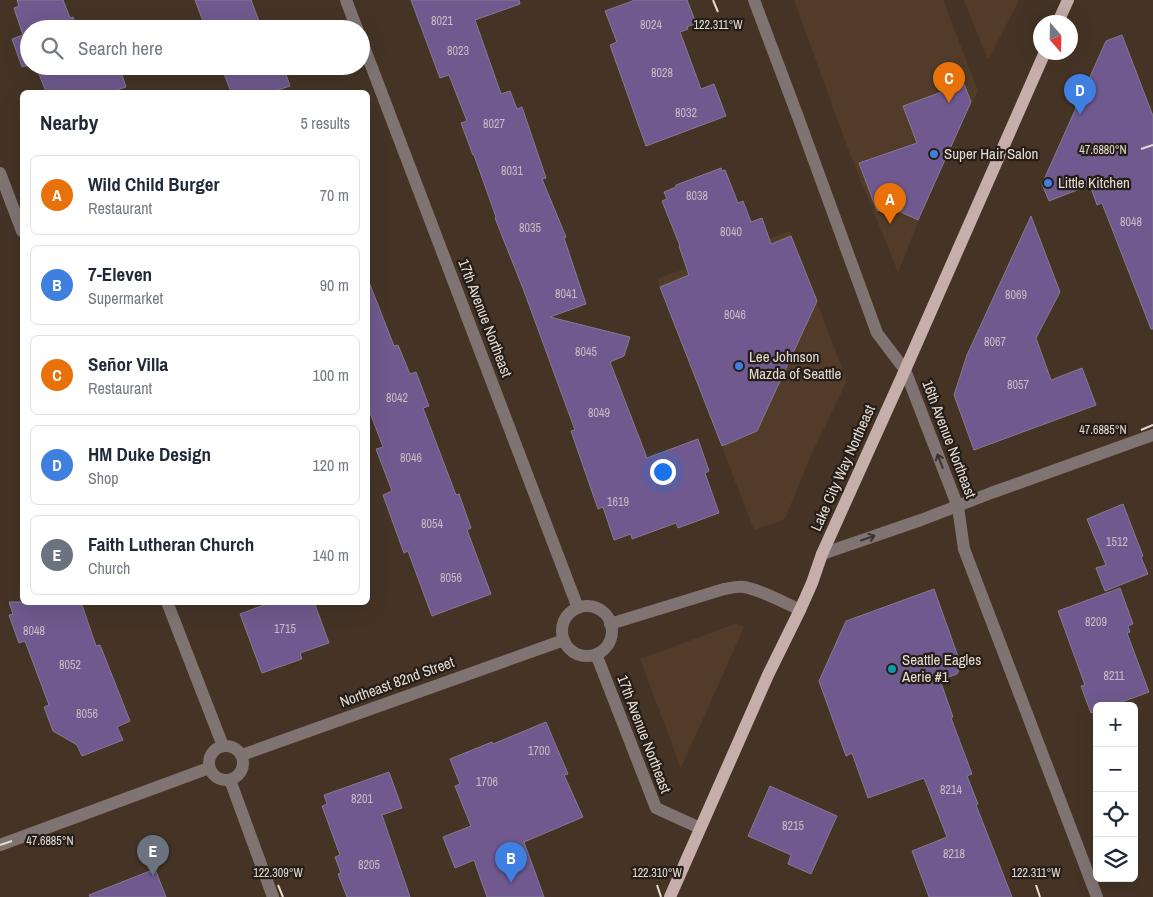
<!DOCTYPE html>
<meta charset="utf-8">
<style>
body{margin:0;font-family:"Archivo Narrow",sans-serif;background:#f2f2f3;color:#1f2937}
.controls{position:absolute;right:15px;bottom:15px;display:grid;overflow:hidden;border-radius:8px;box-shadow:0 5px 20px #0002}
.controls button{width:45px;height:45px;display:grid;place-items:center;padding:0;border:0;border-bottom:1px solid #e0e1e3;background:#fff;color:#1f2937;font:25px sans-serif}
.compass{position:absolute;left:1033px;top:15px;width:45px;height:45px;border-radius:50%;background:#fff;box-shadow:0 5px 20px #0002;rotate:160deg}
.you{position:absolute;left:662px;top:471px;width:18px;height:18px;margin:-12px;border:4px solid #fff;border-radius:50%;background:#1a73e8;box-shadow:0 0 0 8px #1a73e833}
.badge{display:grid;place-items:center;width:32px;height:32px;border-radius:50%;background:#1a73e8;color:#fff;font-size:16px;font-weight:700}
.pin{position:absolute;translate:-50% -41px;filter:drop-shadow(0 1px 2px #0008)}
.pin::after{content:'';position:absolute;top:26px;width:18px;height:15px;background:inherit;clip-path:polygon(0 0,100% 0,50% 100%)}
.list{margin:0;padding:0;list-style:none}
h2{display:flex;justify-content:space-between;align-items:center;height:65px;margin:0;padding:0 20px;font-size:21px}
h2 small{font-size:16px;font-weight:400;color:#747a83}
.list li{display:grid;grid-template-columns:32px 1fr auto;gap:15px;align-items:center;box-sizing:border-box;height:80px;margin:0 10px 10px;padding:0 10px;border:1px solid #e0e1e3;border-radius:8px}
.list b{display:block;font-size:19px;white-space:nowrap}
.list p{margin:0;font-size:16px;white-space:nowrap;color:#747a83}
.list em{font-size:16px;font-style:normal;color:#747a83}
.icon{flex:none;width:28px;height:28px;fill:none;stroke:currentColor;stroke-width:2;stroke-linecap:round;stroke-linejoin:round}
.map{position:relative;flex:none;width:1153px;height:897px;overflow:hidden}
.search{position:absolute;background:#fff;box-shadow:0 5px 20px #0002;left:20px;top:20px;width:350px;height:55px;display:flex;align-items:center;gap:12px;box-sizing:border-box;padding:0 18px;border-radius:28px;color:#747a83;font-size:19px}
.panel{position:absolute;background:#fff;box-shadow:0 5px 20px #0002;left:20px;top:90px;width:350px;height:515px;border-radius:8px}
.map>svg:first-child{display:block}
</style>
<div class="map">
<svg width="1153" height="897" viewBox="0 0 1153 897">
<rect width="100%" height="100%" fill="#453426"/>
<path fill="#523c29" d="M794,0H943L978,91L960,125L919,220L898,272L847,146Z
M964,0H1019L988,60Z
M790,231L846,379L844,387L812,453L788,511L786,517L783,520L754,530L657,279Z
M735,624L744,627L681,768L640,659Z"/>
<path fill="#6f598e" stroke="#837b90" d="M17,0H63L70,18L73,17L77,29H29V65L22,67L12,39L23,35L14,8L19,6Z
M195,0H251L262,29H206Z
M411,0H519L520,4L475,20L501,94L510,91L517,109L522,107L546,178L542,179L566,237L564,238L586,304L550,317L630,337L624,356L610,362L647,458L698,439L709,471L705,473L719,513L678,528L676,523L632,539L631,534L614,540L603,507L598,509L571,431L575,430L524,291L495,218L496,217L474,155H473L461,123L467,121L449,75L440,78Z
M635,0H687L696,23L687,27L688,29L680,32L701,89L714,84L726,116L646,146L610,45L617,42L605,11Z
M1122,35L1153,116V329H1151L1102,203L1097,205L1090,185L1049,201L1042,184L1106,41Z
M36,66H119L126,87L111,92H46Z
M221,66H283L290,86L272,92H231Z
M964,84L971,102L918,220L890,207L877,211L859,163L917,143L903,106Z
M721,168L722,171L725,170L738,203L743,201L751,222L762,218L771,244L791,236L817,301L757,431L722,446L660,287L689,275L679,246H680L662,201L667,199L664,192L676,187V185Z
M1031,216L1060,292L1036,338L1051,380L1082,368L1096,405L974,450L954,395L967,355Z
M368,282H369L394,346L398,345L410,374L416,372L429,406L423,408L456,495L459,494L471,528L467,530L491,594L432,616L408,551L404,553L383,495L392,491L376,449L383,447L368,407Z
M1123,504L1143,556L1141,557L1148,574L1105,591L1096,568L1106,565L1087,519Z
M1120,588L1133,624L1128,626L1130,632L1127,633L1149,692L1111,706H1097V711L1091,713L1081,686L1085,685L1058,611Z
M934,589L961,665L957,674L940,680L953,717L951,718L972,774L967,776L978,804L976,805L1012,897H929L912,851L947,837L924,778L868,798L852,753L846,756L819,681L846,621Z
M9,602H81L96,646L100,645L130,721L117,727L123,740L82,756L77,745L53,731L44,707L49,705L25,641L19,643L9,615L13,614Z
M272,602H314L329,643L300,653L302,659L262,673L240,614Z
M546,722L568,774L564,775L583,817L524,842L544,897H487L474,860L455,868L443,837L471,826L455,786L460,784L450,759L492,742L493,744Z
M389,772L402,808L382,815L410,897H347L338,874L341,873L335,857L340,855L322,806L327,804L324,795Z
M770,786L837,816L811,874L788,864L791,855L748,836Z
M155,869L166,897H90L89,895Z"/>
<g fill="none" stroke-linecap="round" stroke-linejoin="round">
<path stroke="#807472" stroke-width="12" d="M346,0L357,29
M754,0L798,117L877,333L905,370L958,507L964,549L1097,897
M361,39L578,608
M0,173L22,231
M822,554L921,520L991,493L1153,435
M167,602L223,746
M562 631a25 25 0 1 1 50 0a25 25 0 1 1-50 0Z
M610,624L724,589C730,588 737,586 744,587C759,589 785,603 800,610
M596,654L656,808L700,828
M209 763a17 17 0 1 1 34 0a17 17 0 1 1-34 0Z
M242,755L564,640
M230,780L273,897
M0,845L209,768"/>
<path stroke="#c6aeab" stroke-width="12" d="M1058,22L1068,0
M670,897L768,675L800,610L812,583L822,554L905,370L1045,52"/>
</g>
<defs><path id="oneway-shaft" d="M-6 0H5M1.5-3L5.5 0L1.5 3" fill="none" stroke-width="1.6" stroke-linecap="round" stroke-linejoin="round" transform="scale(1.25)"/></defs>
<g stroke="#3c332e">
<use href="#oneway-shaft" transform="translate(940 461) rotate(-111)"/>
<use href="#oneway-shaft" transform="translate(868 538) rotate(-19)"/>
</g>
<path fill="none" stroke="#e6dbd2" stroke-width="2" d="M713,0L718,12M1141,149L1153,145M1141,430L1153,425M0,845L12,841M278,885L283,897M657,885L661,897M1036,885L1040,897"/>
<g fill="#3f7fe0" stroke="#251d17" stroke-width="2">
<circle cx="934" cy="154" r="5"/>
<circle cx="1048" cy="183" r="5"/>
<circle cx="739" cy="366" r="5"/>
</g>
<circle fill="#0f9aa8" stroke="#251d17" stroke-width="2" cx="892" cy="669" r="5"/>
<g text-anchor="middle" stroke-width="4.5" stroke-linejoin="round" paint-order="stroke">
<g font-size="12" fill="#c8bac1">
<text x="442" y="25">8021</text>
<text x="651" y="29">8024</text>
<text x="458" y="55">8023</text>
<text x="662" y="77">8028</text>
<text x="686" y="117">8032</text>
<text x="494" y="128">8027</text>
<text x="512" y="175">8031</text>
<text x="697" y="200">8038</text>
<text x="1131" y="226">8048</text>
<text x="530" y="232">8035</text>
<text x="731" y="236">8040</text>
<text x="566" y="298">8041</text>
<text x="1016" y="299">8069</text>
<text x="735" y="319">8046</text>
<text x="995" y="346">8067</text>
<text x="586" y="356">8045</text>
<text x="1018" y="389">8057</text>
<text x="397" y="402">8042</text>
<text x="599" y="417">8049</text>
<text x="411" y="462">8046</text>
<text x="618" y="506">1619</text>
<text x="432" y="528">8054</text>
<text x="1117" y="546">1512</text>
<text x="451" y="582">8056</text>
<text x="1096" y="626">8209</text>
<text x="285" y="633">1715</text>
<text x="34" y="635">8048</text>
<text x="70" y="669">8052</text>
<text x="1114" y="680">8211</text>
<text x="87" y="718">8056</text>
<text x="539" y="755">1700</text>
<text x="487" y="786">1706</text>
<text x="951" y="794">8214</text>
<text x="362" y="803">8201</text>
<text x="793" y="830">8215</text>
<text x="954" y="858">8218</text>
<text x="369" y="869">8205</text>
</g>
<g font-size="15" fill="#e6dbd2" stroke="#251d17" text-anchor="start">
<text x="944" y="159">Super Hair Salon</text>
<text x="1058" y="188">Little Kitchen</text>
<text x="749" y="362">Lee Johnson<tspan x="749" dy="17">Mazda of Seattle</tspan></text>
<text x="902" y="665">Seattle Eagles<tspan x="902" dy="17">Aerie #1</tspan></text>
</g>
<g font-size="15" fill="#e6dbd2" stroke="#251d17">
<text transform="translate(485 318) rotate(69)" y="5">17th Avenue Northeast</text>
<text transform="translate(949 439) rotate(69)" y="5">16th Avenue Northeast</text>
<text transform="translate(843 468) rotate(-66)" y="5">Lake City Way Northeast</text>
<text transform="translate(397 682) rotate(-20)" y="5">Northeast 82nd Street</text>
<text transform="translate(644 734) rotate(69)" y="5">17th Avenue Northeast</text>
</g>
</g>
<g font-size="12" text-anchor="middle" fill="#e6dbd2" stroke="#251d17" stroke-width="4.5" stroke-linejoin="round" paint-order="stroke">
<text x="718" y="29">122.311°W</text>
<text x="1103" y="154">47.6880°N</text>
<text x="1103" y="434">47.6885°N</text>
<text x="50" y="845">47.6885°N</text>
<text x="278" y="877">122.309°W</text>
<text x="657" y="877">122.310°W</text>
<text x="1036" y="877">122.311°W</text>
</g>
</svg>
<div class="controls">
<button>+</button>
<button>−</button>
<button><svg class="icon" aria-label="locate" viewBox="0 0 24 24"><circle cx="12" cy="12" r="6"/><path d="M12 2v4M12 18v4M2 12h4M18 12h4"/></svg></button>
<button><svg class="icon" aria-label="layers" viewBox="0 0 24 24"><path d="M12 4l9 5-9 5-9-5zM3 14l9 5 9-5"/></svg></button>
</div>
<svg class="compass" viewBox="-18 -18 36 36"><path d="M0-13l5 13h-10z" fill="#e53935"/><path d="M0 13l5-13h-10z" fill="#747a83"/></svg>
<div class="you"></div>
<div class="pin badge" style="left:890px;top:224px;background:#e8710a">A</div>
<div class="pin badge" style="left:511px;top:883px;background:#3f7fe0">B</div>
<div class="pin badge" style="left:949px;top:103px;background:#e8710a">C</div>
<div class="pin badge" style="left:1080px;top:115px;background:#3f7fe0">D</div>
<div class="pin badge" style="left:153px;top:876px;background:#6b7280">E</div>
<div class="search"><svg class="icon" aria-label="search" viewBox="0 0 24 24"><circle cx="10" cy="10" r="6"/><path d="M15 15l6 6"/></svg>Search here</div>
<section class="panel">
<h2>Nearby<small>5 results</small></h2>
<ul class="list">
<li><span class="badge" style="background:#e8710a">A</span><div><b>Wild Child Burger</b><p>Restaurant</p></div><em>70 m</em></li>
<li><span class="badge" style="background:#3f7fe0">B</span><div><b>7-Eleven</b><p>Supermarket</p></div><em>90 m</em></li>
<li><span class="badge" style="background:#e8710a">C</span><div><b>Señor Villa</b><p>Restaurant</p></div><em>100 m</em></li>
<li><span class="badge" style="background:#3f7fe0">D</span><div><b>HM Duke Design</b><p>Shop</p></div><em>120 m</em></li>
<li><span class="badge" style="background:#6b7280">E</span><div><b>Faith Lutheran Church</b><p>Church</p></div><em>140 m</em></li>
</ul>
</section>
</div>
